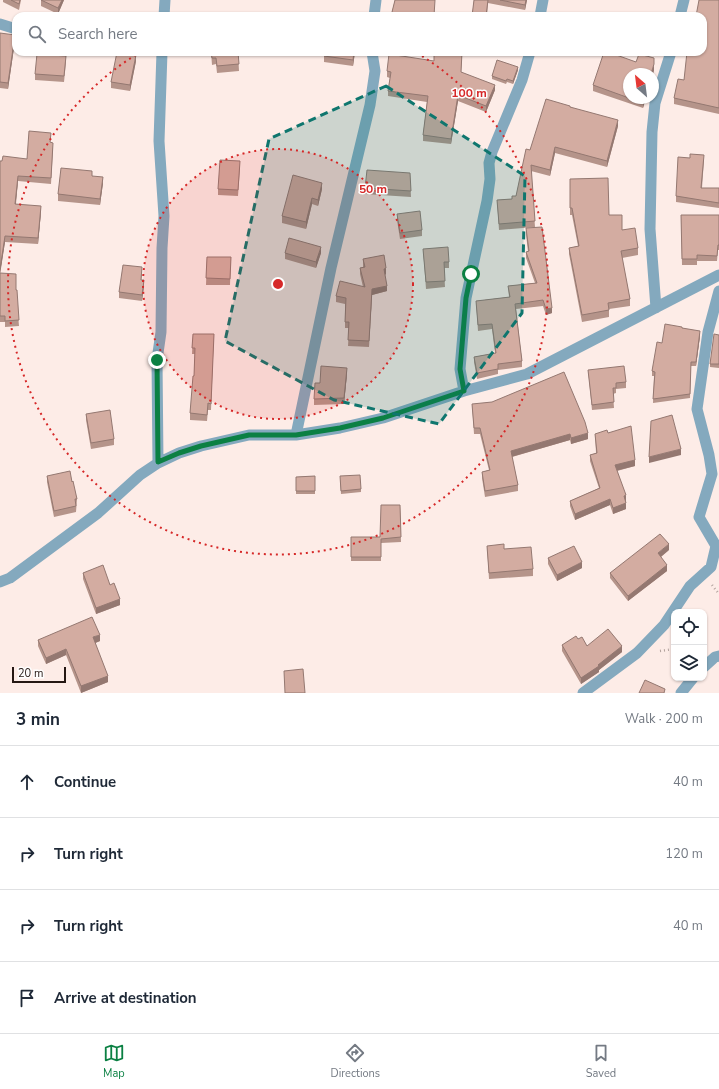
<!DOCTYPE html>
<meta charset="utf-8">
<style>
body{margin:0;font-family:"Nunito Sans",sans-serif;background:#f6f6f7;color:#1f2937}
.controls{position:absolute;right:12px;bottom:12px;display:grid;overflow:hidden;border-radius:8px;box-shadow:0 1px 3px #0004}
.controls button{width:36px;height:36px;display:grid;place-items:center;padding:0;border:0;border-bottom:1px solid #e0e1e3;background:#fff;color:#1f2937;font:20px sans-serif}
.compass{position:absolute;left:623px;top:68px;width:36px;height:36px;border-radius:50%;background:#fff;box-shadow:0 1px 3px #0004;rotate:332deg}
.scale{position:absolute;left:12px;bottom:10px;width:54px;box-sizing:border-box;padding-left:4px;border:2px solid #251713;border-top:0;font-size:11px;line-height:14px;white-space:nowrap;color:#251713;-webkit-text-stroke:3px #fefefe;paint-order:stroke}
.stop{position:absolute;width:12px;height:12px;margin:-9px;border:3px solid #0b8043;border-radius:50%;background:#fff}
.stop.end{background:#0b8043;border-color:#fff;box-shadow:0 1px 4px #0008}
.list{margin:0;padding:0;list-style:none}
h2{display:flex;justify-content:space-between;align-items:center;height:52px;margin:0;padding:0 16px;font-size:17px}
h2 small{font-size:13px;font-weight:400;color:#747a83}
.list li{display:grid;grid-template-columns:26px 1fr auto;gap:12px;align-items:center;box-sizing:border-box;height:72px;padding:0 16px;border-top:1px solid #e0e1e3}
.list b{display:block;font-size:15px;white-space:nowrap}
.list em{font-size:13px;font-style:normal;color:#747a83}
.icon{flex:none;width:22px;height:22px;fill:none;stroke:currentColor;stroke-width:2;stroke-linecap:round;stroke-linejoin:round}
.map{position:relative;flex:none;width:719px;height:693px;overflow:hidden}
.search{position:absolute;background:#fff;box-shadow:0 1px 3px #0004;left:12px;right:12px;top:12px;height:44px;display:flex;align-items:center;gap:10px;box-sizing:border-box;padding:0 14px;border-radius:12px;color:#747a83;font-size:15px}
.sheet{height:340px;background:#fff}
nav{display:flex;justify-content:space-around;align-items:center;box-sizing:border-box;height:56px;border-top:1px solid #e0e1e3;background:#fff;font-size:11px;color:#747a83}
nav a{display:grid;justify-items:center;gap:2px}
nav .on{color:#0b8043}
.map>svg:first-child{display:block}
</style>
<div class="map">
<svg width="719" height="693" viewBox="0 0 719 693">
<rect width="100%" height="100%" fill="#fdece7"/>
<g fill="none" stroke-linecap="round" stroke-linejoin="round">
<path stroke="#b3a39e" stroke-width="2.5" stroke-dasharray="1 3" stroke-linecap="butt" d="M712,585L719,594
M660,651L674,649"/>
<path stroke="#84a9be" stroke-width="11" d="M164,16L165,0
M374,16L376,0
M540,16L543,0
M680,16L684,0
M0,24L16,29
M656,308L650,229L652,132L655,103L671,52
M464,391L460,369L466,298L487,201L490,179L489,163L492,152L522,80L530,52
M296,435L331,268L370,105L375,71L372,52
M158,463L157,360L161,332L162,248L164,216L159,141L162,52
M0,582L10,578L98,513L140,475L158,463L179,453L201,446L249,435H296L340,428L383,418L464,391L527,374L719,275
M704,667L715,657L719,656
M583,693L637,653L664,625L690,586L711,567L716,546L699,517L712,474L709,455L697,409L708,332L719,291
M681,693L693,678"/>
</g>
<path fill="#b5948a" d="M3,0H21L19,10L3,2Z
M41,0H64L58,14L41,6Z
M395,0L434,16H391Z
M474,0H527L525,10L488,3L487,16H472Z
M719,0V114L674,104V98L684,80Z
M0,33L15,41L8,89L0,88Z
M211,52H238L239,71L217,73L216,64L212,65Z
M355,52L353,66L324,62V56Z
M462,57L461,72L495,90L486,112L458,101L451,144L423,141V135L427,102L388,96V91L390,78L387,77V71L434,61Z
M136,61L130,91L111,88V82Z
M66,62L64,82L35,80V74Z
M636,62L654,70L643,108L593,91V85Z
M518,70L513,84L507,82L506,84L492,79V76Z
M570,107L618,126L607,167L555,153L550,176L531,171L535,227L499,230L497,200L512,199L516,196L530,150Z
M51,142L53,149L51,184L18,181L16,204L41,212L38,244L5,242L0,273L16,290L19,326L5,327V322H0V161L27,159Z
M704,160L702,188H719V208L676,202V196Z
M240,167L238,196L218,195V189Z
M410,173L411,197L365,194V188Z
M92,176L103,183L100,205L58,201V194Z
M570,179L609,215L638,248V255L622,258L630,299V306L609,309V317L582,322L569,254V248L578,246L572,215H570Z
M322,189L318,206L312,204L306,229L282,223V216Z
M397,214L422,230V236L400,239L397,220Z
M681,215H719V250H718L717,261H697V265H682Z
M526,228L552,313L546,315L543,306L516,309L522,361V367L498,370V374L477,379L474,362V357L495,353L492,329L478,331L476,301L509,297L508,286L535,283L526,258V252H528L526,234Z
M423,249L449,262V268H444L445,287L426,289Z
M285,253H321L316,268L285,259Z
M207,257H231L230,285H206Z
M363,259L386,274L385,275L387,291L372,295L369,347L348,346L349,328H345V304L336,302V296L363,287L360,274V268L363,267Z
M142,273L141,280L144,286L142,301L119,298V292Z
M682,328L700,336L696,366H691L690,398L653,403L654,376H652V371L662,343Z
M193,334H214L211,410H208L207,421L190,420V413L194,376L195,354H192Z
M719,335V368L710,367V364Z
M588,370L626,382V388L616,389V393L613,394L614,408L592,410Z
M347,374L344,404L314,405V399L320,383Z
M472,404L588,439L571,444L570,440L512,457L518,485V491L485,497L482,478V472L489,470L480,434H474Z
M86,414L114,439V445L91,449L86,420Z
M608,433L635,466L617,471L626,501H625L626,509L613,514L610,505L575,520L570,506V501L599,488L590,461V455L596,453L595,434Z
M47,476L72,482L77,499L76,512L54,517L47,482Z
M315,476V494H296V477Z
M340,480L361,489V492L341,494Z
M400,505L401,542L381,543V561H351V537H380Z
M487,546L504,549L533,569V576L489,579Z
M669,550L661,557L667,571L628,601L610,578V573Z
M548,558L582,568L557,581L548,564Z
M83,573L110,585L120,605L96,614L83,579Z
M578,639L587,646L622,652L599,670V672L581,684L562,651V645Z
M38,640L100,641L95,643L108,682L81,693L66,655L46,664L38,646Z"/>
<path fill="#947871" d="M62,0H64L58,14V8Z
M526,0H527L525,10V5Z
M15,35V41L8,89V83Z
M354,52H355L353,66V60Z
M136,55V61L130,91V85Z
M654,64V70L653,74H651Z
M518,67V70L513,84V81Z
M495,85V90L486,112V106Z
M458,95V101L451,144V139Z
M644,98H646L643,108V103Z
M618,120V126L607,167V161Z
M555,147V153L550,176V170Z
M18,176V181L15,210V204Z
M103,177V183L100,205V199Z
M322,183V189L318,206V200Z
M312,198V204L306,229V222Z
M41,206V212L38,244V238Z
M5,236V242L0,275V269Z
M321,247V253L316,268V262Z
M386,268V274L384,275V269Z
M144,280V286L142,301V295Z
M387,286V291L372,295L369,347L372,289Z
M552,308V313L546,315V309Z
M700,331V336L696,366V362Z
M347,368V374L344,404V398Z
M588,433V439L571,444V438Z
M570,434V440L511,457V451Z
M681,449V455L649,463V457Z
M635,460V466L615,471V465Z
M626,495V501L624,502V496Z
M610,499V505L575,520V514Z
M626,503V509L613,514V508Z
M669,544V550L658,559V553Z
M582,562V568L557,581V575Z
M667,565V571L628,601V596Z
M120,599V605L96,614V608Z
M100,635V641L93,644V637Z
M622,646V652L599,670V672L581,684V678Z
M66,649V655L46,664V658Z
M108,676V682L81,693V686Z"/>
<path fill="#d3aca1" stroke="#947871" d="M11,0H20L19,4Z
M41,0H62L58,8Z
M395,0H435L434,16H428L407,13V16H391Z
M474,0H488L486,16H472Z
M500,0H526L525,5Z
M699,0H719V108L674,98L678,79L684,80L687,52H703V16H696Z
M0,33L15,35L8,83L0,82Z
M117,52H122L136,55L130,85L111,82Z
M211,52H238L239,64L217,66L216,58H212Z
M325,52H354L353,60L324,56Z
M434,52H462L461,72L495,85L486,106L458,95L451,139L423,135L428,96L388,91L391,72L387,71L389,54L434,61Z
M604,52H608L636,62L639,54L654,58V64L651,74H629V98L593,85Z
M37,54L66,56L64,76L35,74Z
M497,60L518,67L513,81L507,79L506,81L492,76Z
M630,98H644L643,103Z
M546,99L570,106V107L618,120L607,161L555,147L550,170L531,165L535,221L499,224L497,200L512,199V196H516L526,149L530,150Z
M29,131L51,133L50,142L53,143L51,178L18,176L15,204L41,206L38,238L5,236L0,269V161H2L3,156L27,159Z
M690,154L704,155L701,188H719V203L676,196L678,157L690,158Z
M220,160L240,161L238,190L218,189Z
M61,168L92,171V176L103,177L100,199L58,194Z
M367,170L410,173L411,191L365,188Z
M293,175L322,183L318,200L312,198L306,222L282,216Z
M608,178L609,215H622V230L635,228L638,248L621,251L630,299L608,303L609,310L582,315L569,248L579,246L572,208H570V179Z
M420,211L422,230L400,233L397,214Z
M681,215H719V245H718L717,256L697,255V259H682Z
M542,227L552,308L546,309L543,300L515,304L522,361L498,364V369L477,373L474,357L496,353L492,324L478,325L476,301L510,297L508,286L537,283L526,252L529,251L526,228Z
M289,238L321,247L316,262L285,253Z
M448,247L449,262H444L445,281L426,282L423,249Z
M384,255L386,268L384,269L387,286L372,289L369,341L348,340L349,322H345L346,298L336,296L340,281L365,287L360,268L365,267L363,259Z
M207,257H231L230,279L206,278Z
M123,265L142,267L141,280H144L142,295L119,292Z
M0,273L16,274V290H17L19,320L5,321V316H0Z
M665,324L682,327V328L700,331L696,362H691L690,394L653,399L655,372L652,371L657,342L662,343Z
M193,334H214L211,404L208,403L207,415L190,413L193,376H194L195,348H192Z
M714,334L719,335V364H710Z
M321,366L347,368L344,398L314,399L315,383H320Z
M624,366L626,382L616,383V388H613L614,402L592,405L588,370Z
M564,372L585,422L588,433L571,438L570,434L511,451L518,485L485,491L482,472L490,470L480,428H474L472,404L492,402Z
M110,410L114,439L91,443L86,414Z
M672,415L681,449L649,457L651,421Z
M631,426L635,460L615,465L626,495L624,496L626,503L613,508L610,499L575,514L570,501L600,488L590,455L597,453L595,434L607,430L608,433Z
M70,471L72,482L73,481L77,499H75L76,506L54,511L47,476Z
M360,475L361,489L341,491L340,476Z
M315,476V491H296V477Z
M381,505H400L401,537L381,539V557H351V537H380Z
M660,534L669,544L658,553L667,565L628,596L610,573Z
M504,544V549L531,547L533,569L489,573L487,546Z
M574,546L582,562L557,575L548,558Z
M103,565L110,585L114,583L120,599L96,608L83,573Z
M92,617L100,635L93,637L108,676L81,686L66,649L46,658L38,640Z
M608,629L622,646L598,665L599,666L581,678L562,645L576,636L578,639L582,637L587,646Z
M303,669L305,693H285L284,671Z
M645,680L665,689L664,693H639Z"/>
<g fill="none" stroke-linecap="round" stroke-linejoin="round">
<path stroke="#0b8043" stroke-width="5" d="M157,360L158,462L179,453L201,446L249,435H296L340,428L383,418L464,391L460,369L466,298L471,274"/>
</g>
<path fill="#0f766e" fill-opacity="0.2" stroke="#0f766e" stroke-width="3" stroke-dasharray="8 5" stroke-linejoin="round" d="M386,86L525,176L522,313L439,424L334,400L225,341L269,139Z"/>
<circle cx="278" cy="284" r="135" fill="#d62828" fill-opacity=".12"/>
<g fill="none" stroke="#d62828" stroke-width="2" stroke-dasharray="2 4">
<circle cx="278" cy="284" r="135"/>
<path d="M247 16A270 270 0 0 1 309 16M417 53A270 270 0 1 1 139 53"/>
</g>
<circle cx="278" cy="284" r="6" fill="#d62828" stroke="#fefefe" stroke-width="2"/>
<g font-size="12" text-anchor="middle" font-weight="bold" fill="#d62828" stroke="#fefefe" stroke-width="3" stroke-linejoin="round" paint-order="stroke">
<text x="469" y="97">100 m</text>
<text x="373" y="193">50 m</text>
</g>
</svg>
<div class="controls">
<button><svg class="icon" aria-label="locate" viewBox="0 0 24 24"><circle cx="12" cy="12" r="6"/><path d="M12 2v4M12 18v4M2 12h4M18 12h4"/></svg></button>
<button><svg class="icon" aria-label="layers" viewBox="0 0 24 24"><path d="M12 4l9 5-9 5-9-5zM3 14l9 5 9-5"/></svg></button>
</div>
<svg class="compass" viewBox="-18 -18 36 36"><path d="M0-13l5 13h-10z" fill="#e53935"/><path d="M0 13l5-13h-10z" fill="#747a83"/></svg>
<div class="scale">20 m</div>
<div class="stop" style="left:471px;top:274px"></div>
<div class="stop end" style="left:157px;top:360px"></div>
<div class="search"><svg class="icon" aria-label="search" viewBox="0 0 24 24"><circle cx="10" cy="10" r="6"/><path d="M15 15l6 6"/></svg>Search here</div>
</div>
<section class="sheet">
<h2>3 min<small>Walk · 200 m</small></h2>
<ul class="list">
<li><svg class="icon" aria-label="ahead" viewBox="0 0 24 24"><path d="M12 20V5M6 11l6-6 6 6"/></svg><div><b>Continue</b></div><em>40 m</em></li>
<li><svg class="icon" aria-label="right" viewBox="0 0 24 24"><path d="M7 20v-9h11M14 6l5 5-5 5"/></svg><div><b>Turn right</b></div><em>120 m</em></li>
<li><svg class="icon" aria-label="right" viewBox="0 0 24 24"><path d="M7 20v-9h11M14 6l5 5-5 5"/></svg><div><b>Turn right</b></div><em>40 m</em></li>
<li><svg class="icon" aria-label="arrive" viewBox="0 0 24 24"><path d="M6 21V4h12l-3 4 3 4H6"/></svg><div><b>Arrive at destination</b></div></li>
</ul>
</section>
<nav>
<a class="on"><svg class="icon" aria-label="map" viewBox="0 0 24 24"><path d="M3 6l6-2 6 2 6-2v14l-6 2-6-2-6 2zM9 4v14M15 6v14"/></svg>Map</a>
<a><svg class="icon" aria-label="directions" viewBox="0 0 24 24"><path d="M12 3l9 9-9 9-9-9zM9 14v-3h6M13 9l2 2-2 2"/></svg>Directions</a>
<a><svg class="icon" aria-label="saved" viewBox="0 0 24 24"><path d="M7 4h10v16l-5-4-5 4z"/></svg>Saved</a>
</nav>
